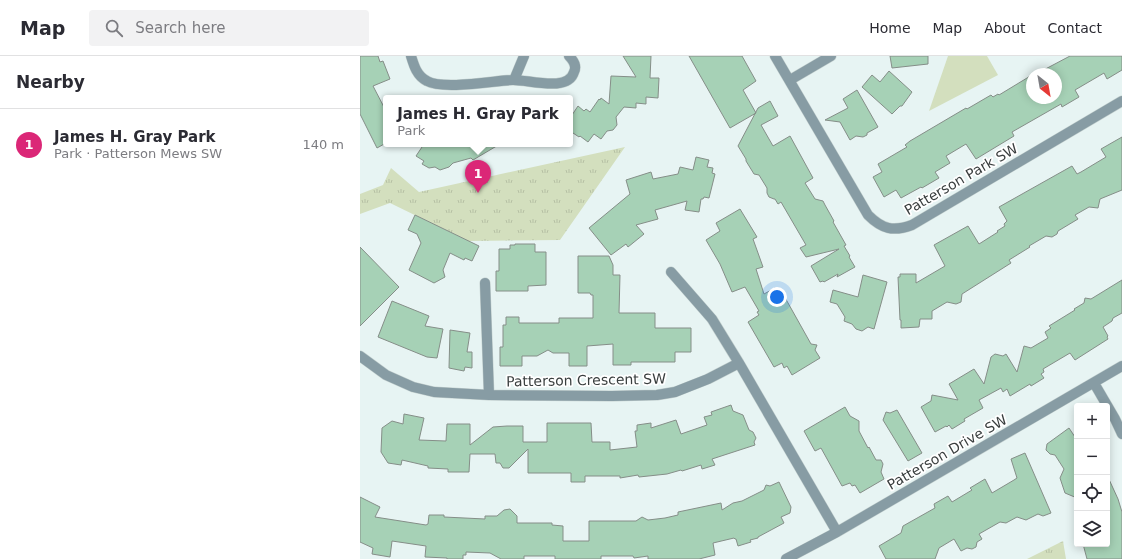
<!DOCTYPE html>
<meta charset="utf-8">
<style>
body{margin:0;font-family:"DejaVu Sans",sans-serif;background:#f2f2f3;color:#2b2b33}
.controls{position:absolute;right:12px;bottom:12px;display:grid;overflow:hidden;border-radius:4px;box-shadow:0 2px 10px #0003}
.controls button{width:36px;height:36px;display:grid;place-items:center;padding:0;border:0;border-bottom:1px solid #e1e1e2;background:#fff;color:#2b2b33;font:20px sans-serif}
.compass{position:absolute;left:666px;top:12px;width:36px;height:36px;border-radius:50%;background:#fff;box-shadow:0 2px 10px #0003;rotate:149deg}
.you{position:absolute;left:417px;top:241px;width:14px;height:14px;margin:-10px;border:3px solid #fff;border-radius:50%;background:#1a73e8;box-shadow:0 0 0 6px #1a73e833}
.badge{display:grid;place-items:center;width:26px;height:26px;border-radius:50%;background:#db2777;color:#fff;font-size:13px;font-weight:700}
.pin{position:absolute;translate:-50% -33px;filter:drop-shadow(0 1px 2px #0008)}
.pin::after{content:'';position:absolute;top:21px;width:14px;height:12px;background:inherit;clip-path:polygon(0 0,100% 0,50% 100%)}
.popup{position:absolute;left:23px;top:39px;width:190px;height:52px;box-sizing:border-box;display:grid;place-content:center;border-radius:4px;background:#fff;filter:drop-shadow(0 1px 3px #0005);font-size:13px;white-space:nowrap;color:#7c7c81}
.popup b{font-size:15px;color:#2b2b33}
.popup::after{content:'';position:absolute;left:50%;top:100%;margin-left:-8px;border:8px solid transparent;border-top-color:#fff}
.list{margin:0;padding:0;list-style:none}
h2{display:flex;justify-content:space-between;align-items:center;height:52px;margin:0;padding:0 16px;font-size:17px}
h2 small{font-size:13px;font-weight:400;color:#7c7c81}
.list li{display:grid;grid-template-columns:26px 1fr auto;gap:12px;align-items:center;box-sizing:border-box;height:72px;padding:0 16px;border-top:1px solid #e1e1e2}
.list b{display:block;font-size:15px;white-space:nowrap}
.list p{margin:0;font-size:13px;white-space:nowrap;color:#7c7c81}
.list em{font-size:13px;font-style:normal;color:#7c7c81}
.icon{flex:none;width:22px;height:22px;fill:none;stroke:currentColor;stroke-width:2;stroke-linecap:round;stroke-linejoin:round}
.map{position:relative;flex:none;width:762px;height:503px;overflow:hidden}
header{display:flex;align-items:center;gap:24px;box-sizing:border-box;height:56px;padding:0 20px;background:#fff;border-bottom:1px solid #e1e1e2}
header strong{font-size:19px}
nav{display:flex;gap:22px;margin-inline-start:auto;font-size:14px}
.search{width:280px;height:36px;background:#f2f2f3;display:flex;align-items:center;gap:10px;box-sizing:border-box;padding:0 14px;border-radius:4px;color:#7c7c81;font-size:15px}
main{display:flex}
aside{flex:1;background:#fff}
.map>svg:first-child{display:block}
</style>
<header>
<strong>Map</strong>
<div class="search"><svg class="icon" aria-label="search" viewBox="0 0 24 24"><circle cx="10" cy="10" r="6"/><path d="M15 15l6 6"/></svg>Search here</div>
<nav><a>Home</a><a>Map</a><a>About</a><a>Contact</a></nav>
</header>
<main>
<aside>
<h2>Nearby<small></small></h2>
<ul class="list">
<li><span class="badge">1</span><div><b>James H. Gray Park</b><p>Park · Patterson Mews SW</p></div><em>140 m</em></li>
</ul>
</aside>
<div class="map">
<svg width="762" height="503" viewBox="0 0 762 503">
<defs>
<pattern id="park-tufts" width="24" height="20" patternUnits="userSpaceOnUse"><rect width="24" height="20" fill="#d3dfbe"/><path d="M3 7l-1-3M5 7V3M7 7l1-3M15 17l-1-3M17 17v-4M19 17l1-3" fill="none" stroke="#b6c0a4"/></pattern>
</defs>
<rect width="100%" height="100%" fill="#e7f4f3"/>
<path fill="#d3dfbe" d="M588,0H627L638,19L569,55Z"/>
<path fill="url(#park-tufts)" d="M265,91L200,184L108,185L30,147L0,158V138L23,129L31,112L59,136Z
M703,485L706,503H667Z"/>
<path fill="#a6d1b6" stroke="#858e88" d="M0,0H18L20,6L23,5L30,23L13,30L26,55V87L17,92L0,58Z
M263,0H291L290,22H299L298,42L286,41V48L276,47V52L264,51L256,61L257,69L253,74L247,75L241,83L234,78L228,86L220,80L219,81L210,75V62L218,50L224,55L226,53L230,56L239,43L240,44L241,42L249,48L251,20L276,21Z
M329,0H382L396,25L383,34L396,57L370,72Z
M530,0H568V8L532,12Z
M710,0H762V14L747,23L744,17L715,34L719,41L702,51L701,48L652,76L654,80L616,103L606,88L586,100L590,107L575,116L579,122L562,132L561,131L541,142L536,134L524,141L513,121L522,116L518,108L547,91L545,89L550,85L606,52L607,53L631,39L633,41L638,38L639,39L672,19V42H696V18H676Z
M529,15L552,36L542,50H540L532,58L502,31L512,19L520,26Z
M497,34L518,71L507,77V79L503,81L496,80L490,84L480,66L465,64L488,52L483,43Z
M410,45L418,60L401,69L413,90L430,80L453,122L445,127L455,143L463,145L465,149L474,165L473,166L486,189L484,190L490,200L489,201L495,211L477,221L478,218L464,226L463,225L460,226L451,210L479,193L446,201L440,192L446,189L421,146L418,148L415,143H414L409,141L407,137V132L399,119L394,118L386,105V103L378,90L398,52Z
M762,81V134L740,143L738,152L729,151L715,159L718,163L698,175L697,178L692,181L686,180L669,190L670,191L649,204L651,207L602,238L601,246L596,248L587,246L572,255V263H560L559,271L541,272V264H540L538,221H540V218H556V227L585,210L574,189L608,170L619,188L638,176L637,175L645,170L644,168L647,165L639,151L712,110L717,118L721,116L746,101L741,93Z
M64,88H140L113,104L111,102L93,107L89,111L80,114L75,111L69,112L62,108L64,105L56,100Z
M336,101L349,104L347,111L353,112L352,117L355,118L349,142L344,141L343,143H341L339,156L325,154L327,145L295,154L298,163L276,169L284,178L268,191L266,188L251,199L229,172L270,138L266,124L291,116L293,123L318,118L320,111L333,114Z
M380,153L397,181L393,183L403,211L396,213L404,238L415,232L421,239L423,238L451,288L457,289L455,294L460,302L432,319L427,310L424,312L422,307L414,311L388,266L399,259L397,256L399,255L385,231L372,236L360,208L346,184L360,175L356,167Z
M55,159L119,190L112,205L105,202L104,204L90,197L83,214L85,221L74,227L49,214L61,187L57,178L48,174Z
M155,188H175V196H186V229L168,230V235H136V215H139V193H150V189H155Z
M0,191L39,231L0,270Z
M218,200H249L253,209V219H260L259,257H295V272H331V296H315V306H271V309H253V288L227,290V310H209V297H193L188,294L177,300H162V310H140V291H143V269H146V261H159V267H199V262H233V239H231L230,237H218Z
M503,219L527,226L514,273L508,271L502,275L496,273L492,268L484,265L485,261L477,248L470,246L473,234L498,241Z
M762,224V257L753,262L752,265L743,271L748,280L747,281L748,283L715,304L710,297L683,313L684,316L681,318L684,322L671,330L670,328L650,340L647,333L643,336L641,332L619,344L623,352L604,363L605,365L592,373L589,369L587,371L586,370L575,376L561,351L571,345L572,339L598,344L589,328L614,313L624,328L631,301L635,298L643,300L646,298L657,316L664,290L671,292L688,282L685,276L691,272L689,270L715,254L714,253L724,247L725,242L731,243Z
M32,245L69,260L65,270L83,273L77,302L67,301L18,281Z
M90,274L110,277L107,296H112V312L105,311L104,315L89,312Z
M371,349L373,355L383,359L389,374L393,376L396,382L394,386L395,389L352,403L355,409L342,413L341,409L322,415L321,414L307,418L279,421L278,419L260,422V420H225V426H211V417H168V393L149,412H143L140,407H136L135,398H110L109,416H88V413L68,412V410L42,404L41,409L28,407L21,396L22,372L32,365L43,368L44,358L64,362L59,384L86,385L87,368H110V389L133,371L147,370H163V386H187V367H231L232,386H250V394L277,391L275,375H277V369L291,367V372L316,364L321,378L347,369L344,361L352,359L351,356Z
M485,351L490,360L499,365V375L508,392L509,391L516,404H521L523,408L521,416L524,423L500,437L495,429L492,430L490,427L482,430L461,392L455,395L444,375Z
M537,354L562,397L548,405L523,364L526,356L530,357Z
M709,372L717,384V442L705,437L700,422L704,413L695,399L690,398L686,394L687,388Z
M665,397L691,457L683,460L678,458L666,464L657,461L646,467L640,466L619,478L622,483L617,486L616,491L612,493L607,492L601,495L594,483L579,492L575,503H526L519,490L541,477L543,470L575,452L574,448L588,440L592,446L612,434L610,432L625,423L632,437L654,424L657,422L651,403Z
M747,419L758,443L762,456V503H727L723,488H747Z
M419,426L431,451L430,457L421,461L424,467L398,481V482L390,484L391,486L378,490L376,483H375L374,482L353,487L355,499L339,503H288V500L274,502L273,500H241V503H195V500H164V503H141L130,497L106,496V499H103V503H87V502L65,501L66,490L32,485L30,501L12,498L13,492L0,486V441L20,451L15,461L66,469L68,468L69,459H84V461L125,463V460H137L144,454L150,453L157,460V467H192V469L203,470V485H229V465H276L282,461L288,464L305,462L318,459V456L361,447L362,454L373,447L382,445L404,434L406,429L410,430Z"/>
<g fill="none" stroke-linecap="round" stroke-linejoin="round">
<defs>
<path id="minor" d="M51,0C54,10 57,20 67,25C83,34 133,25 152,24C167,23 208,37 214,16C217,10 214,5 209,0
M415,0L508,159C522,173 533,176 552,169L762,45
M154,24L164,0
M430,24L471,0
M311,216L352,263L379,307
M125,227L129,339
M0,300L26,319L53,331L74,336L129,339L252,340L297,339L315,336L348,323L379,307L477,476
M734,327L755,363L762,378
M426,503L477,476L762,310"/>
</defs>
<use href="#minor" stroke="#c4d0cf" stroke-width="11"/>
<use href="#minor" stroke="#879ca4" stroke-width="10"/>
</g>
<g text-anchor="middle" stroke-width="3.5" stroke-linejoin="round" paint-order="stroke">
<g font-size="14" fill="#393e3e" stroke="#fff">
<text transform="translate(601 123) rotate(-30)" y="5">Patterson Park SW</text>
<text transform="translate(226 324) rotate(-1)" y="5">Patterson Crescent SW</text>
<text transform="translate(587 396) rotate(-30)" y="5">Patterson Drive SW</text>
</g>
</g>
</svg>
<div class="controls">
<button>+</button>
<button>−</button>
<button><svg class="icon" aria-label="locate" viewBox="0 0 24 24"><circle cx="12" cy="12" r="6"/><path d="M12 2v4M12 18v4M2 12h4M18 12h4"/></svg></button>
<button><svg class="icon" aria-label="layers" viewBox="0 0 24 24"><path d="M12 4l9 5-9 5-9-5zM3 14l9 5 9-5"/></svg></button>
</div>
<svg class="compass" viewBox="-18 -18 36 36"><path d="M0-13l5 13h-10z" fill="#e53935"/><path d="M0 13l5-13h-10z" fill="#7c7c81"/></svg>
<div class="you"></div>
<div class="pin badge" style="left:118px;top:137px">1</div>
<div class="popup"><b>James H. Gray Park</b>Park</div>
</div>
</main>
